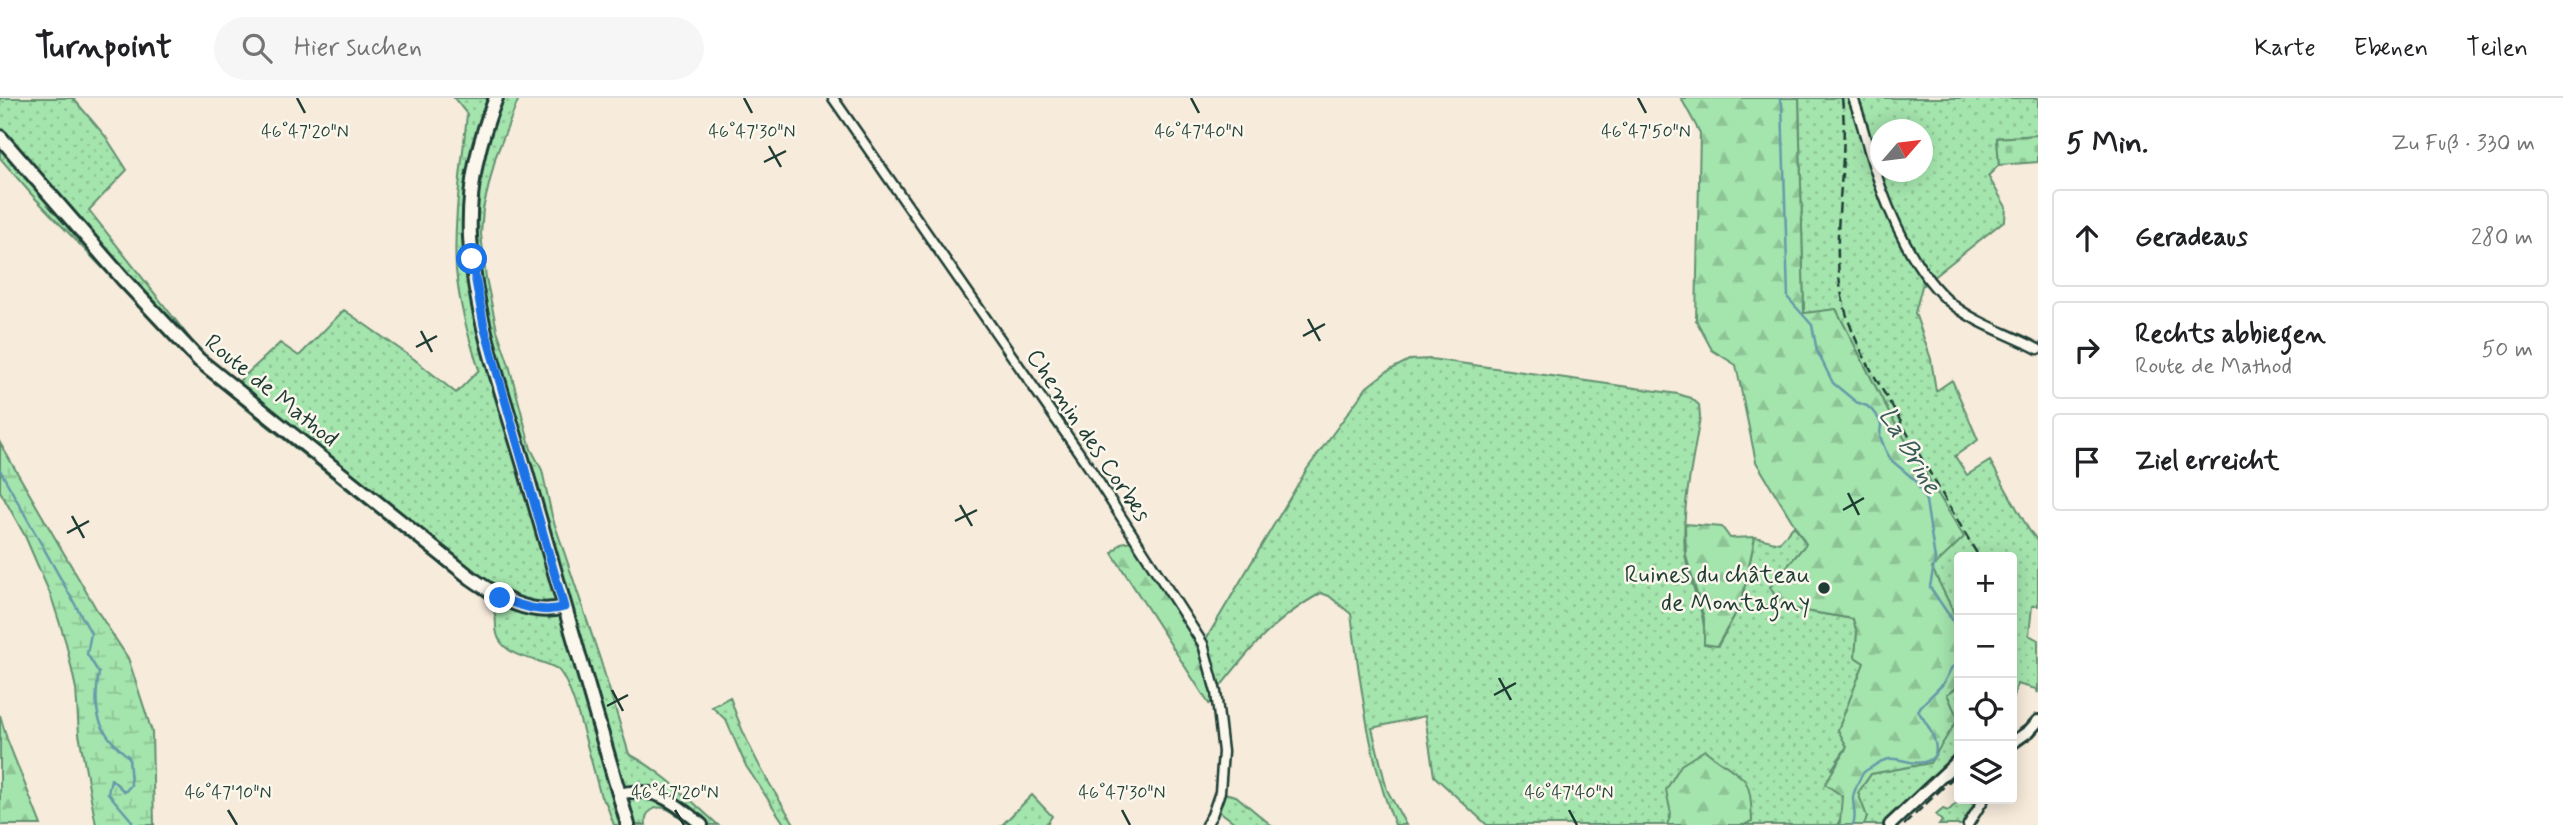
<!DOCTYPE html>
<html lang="de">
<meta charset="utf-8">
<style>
body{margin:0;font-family:Mynerve,sans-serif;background:#f6f6f6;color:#202124}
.controls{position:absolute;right:21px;bottom:21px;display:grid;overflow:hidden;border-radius:7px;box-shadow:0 4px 18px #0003}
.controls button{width:63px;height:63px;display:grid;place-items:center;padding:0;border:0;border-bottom:2px solid #e0e0e0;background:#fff;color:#202124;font:35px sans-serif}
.compass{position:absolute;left:1870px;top:21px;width:63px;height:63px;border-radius:50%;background:#fff;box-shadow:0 4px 18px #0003;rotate:62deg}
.stop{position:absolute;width:21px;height:21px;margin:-16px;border:5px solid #1a73e8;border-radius:50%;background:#fff}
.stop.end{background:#1a73e8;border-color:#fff;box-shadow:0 2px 7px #0008}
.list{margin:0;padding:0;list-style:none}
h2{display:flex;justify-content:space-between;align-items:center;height:91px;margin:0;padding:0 28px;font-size:30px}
h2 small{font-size:23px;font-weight:400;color:#757577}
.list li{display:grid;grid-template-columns:46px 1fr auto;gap:21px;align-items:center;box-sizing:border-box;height:98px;margin:0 14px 14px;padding:0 14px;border:2px solid #e0e0e0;border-radius:7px}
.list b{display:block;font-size:26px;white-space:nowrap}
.list p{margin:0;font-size:23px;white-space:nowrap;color:#757577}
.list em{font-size:23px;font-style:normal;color:#757577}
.icon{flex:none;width:38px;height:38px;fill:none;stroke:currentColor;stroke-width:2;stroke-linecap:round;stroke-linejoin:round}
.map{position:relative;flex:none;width:2038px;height:727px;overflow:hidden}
header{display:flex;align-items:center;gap:42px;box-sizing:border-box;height:98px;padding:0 35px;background:#fff;border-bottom:2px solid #e0e0e0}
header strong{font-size:33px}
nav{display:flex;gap:38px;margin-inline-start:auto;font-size:24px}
.search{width:490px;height:63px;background:#f6f6f6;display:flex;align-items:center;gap:18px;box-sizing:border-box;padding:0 24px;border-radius:38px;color:#757577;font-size:26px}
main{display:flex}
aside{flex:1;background:#fff}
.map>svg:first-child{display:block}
</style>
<header>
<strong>Turnpoint</strong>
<div class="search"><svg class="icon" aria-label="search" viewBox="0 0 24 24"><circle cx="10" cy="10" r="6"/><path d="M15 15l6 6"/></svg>Hier suchen</div>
<nav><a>Karte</a><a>Ebenen</a><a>Teilen</a></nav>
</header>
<main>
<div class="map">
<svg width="2038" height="727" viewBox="0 0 2038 727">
<defs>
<pattern id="grass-dots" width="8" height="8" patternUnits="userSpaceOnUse" patternTransform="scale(1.75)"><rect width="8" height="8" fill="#a4e4ad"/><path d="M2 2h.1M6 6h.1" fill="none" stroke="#8dc495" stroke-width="1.8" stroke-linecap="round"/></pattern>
<pattern id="forest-firs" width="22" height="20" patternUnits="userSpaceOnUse" patternTransform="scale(1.75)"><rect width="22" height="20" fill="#a4e4ad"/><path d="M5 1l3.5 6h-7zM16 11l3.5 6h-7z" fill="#8dc495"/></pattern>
<pattern id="wetland-marsh" width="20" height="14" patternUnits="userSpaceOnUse" patternTransform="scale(1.75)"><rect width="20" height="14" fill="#a4e4ad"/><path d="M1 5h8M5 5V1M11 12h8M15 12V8" fill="none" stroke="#8dc495"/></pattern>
<pattern id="cemetery-stones" width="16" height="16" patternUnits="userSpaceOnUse" patternTransform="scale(1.75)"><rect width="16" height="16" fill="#a4e4ad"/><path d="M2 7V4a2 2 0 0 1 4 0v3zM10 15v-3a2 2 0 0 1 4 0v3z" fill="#8dc495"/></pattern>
</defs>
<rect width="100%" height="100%" fill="#f7ebdb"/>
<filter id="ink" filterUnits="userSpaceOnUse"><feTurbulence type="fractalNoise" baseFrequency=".0143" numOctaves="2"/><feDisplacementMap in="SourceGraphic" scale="14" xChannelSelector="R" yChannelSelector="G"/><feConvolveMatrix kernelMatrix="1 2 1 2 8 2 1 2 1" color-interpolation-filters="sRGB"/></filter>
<g filter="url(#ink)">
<path fill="url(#grass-dots)" stroke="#629070" stroke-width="2" fill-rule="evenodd" d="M0,0H73L106,39L127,72L89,112L203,257L237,285L280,245L299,258L344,212L414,261L456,295L479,272C469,240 459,207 456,172C453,121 462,67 467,16L454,0H519L496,58L483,111L481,136L486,180L497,232L509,267L531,351L542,372L552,418L601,564L629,656C662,673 690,702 718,727C710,727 701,727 694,727C681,724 666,702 652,712C646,716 645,720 646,727H614L606,705L601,699C594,676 573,582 557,571C539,559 514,563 500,543C494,534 497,526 495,517C493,500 475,492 462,483L246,311L196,267L32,97L0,60Z
M1799,0H2038V37L1997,40L1999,67L1988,78L2006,109L2005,122L1922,188L1915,215L1931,261L1936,293L1952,282L1978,342L1955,358L1967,377L1990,363L2029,432L2038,443V508H2032L2029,537L2038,542V595L2036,591L2017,586L2012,607V459H1959V525L1931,470L1963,439L1889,315L1836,211L1804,216ZM1881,32H1923V74H1881Z
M1431,261L1678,296L1691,300L1699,307L1700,319C1693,364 1681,411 1685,455C1688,486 1708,515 1704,546L1718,548L1741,506L1755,439L1779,445L1794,428L1806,446L1770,489L1782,509L1853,521L1857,535L1855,559L1864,565L1838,632L1847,648L1832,671C1839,689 1849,710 1837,727H1744L1752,722L1745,683L1715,663L1705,652L1667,727H1487L1434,678L1425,618L1372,630L1387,692L1406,727H1395C1368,660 1361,587 1351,516L1329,498L1321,495C1274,521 1249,552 1216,594L1213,602L1178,513L1131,443L1133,437L1203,546L1307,371L1367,289L1386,274L1409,262Z
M1959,588V654L1955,655L1889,727H1864L1867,719L1858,695L1871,676L1930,664L1947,596Z
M730,599C745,646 768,685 795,727H785L746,668L726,622L712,609Z
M1220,694L1236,698L1271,727H1238L1215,710Z
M1032,697L1052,718L1046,727H1002Z
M1961,701H1967L1975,708L1963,727H1939L1942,723L1936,717L1943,711L1948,713Z"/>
<path fill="url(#forest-firs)" stroke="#629070" stroke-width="2" d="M1681,0H1799L1804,215L1836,211L1889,315L1964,439L1932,470L1959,525V588L1947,596L1958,621L1930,665L1871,676L1858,695L1867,719L1864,727H1837L1840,724L1842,698L1825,686L1847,649L1838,632L1864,565L1855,559L1857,535L1853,521L1782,509L1770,489L1806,446L1756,364L1736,267L1712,252L1696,222L1700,35Z
M1685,426L1722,429L1730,440L1755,439L1741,506L1717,548L1704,546V520L1686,458Z
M1131,443L1178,513L1205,564L1213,602L1209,606L1112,455L1121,445Z
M0,617L7,641L41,727H0Z
M1705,652C1714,661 1740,675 1745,683C1752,694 1751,711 1752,723L1744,727H1667L1671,716L1666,692L1681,667Z"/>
<path fill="url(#wetland-marsh)" stroke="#629070" stroke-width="2" d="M0,345L98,514L128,560L152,634L154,727H96L79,636L76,591L66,545L51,498L25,438L0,393Z"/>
<path fill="url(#cemetery-stones)" stroke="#629070" stroke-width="2" d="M2038,37V64L1999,67L1997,40Z"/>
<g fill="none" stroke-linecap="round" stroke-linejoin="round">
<path stroke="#669aa9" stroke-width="2.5" d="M1779,0L1782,5L1788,200L1812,227L1817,253L1833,285L1856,304L1867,308L1876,316L1881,326L1880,338L1885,351L1891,362L1915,382L1926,403L1935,461L1930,489L1959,532
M0,372L91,535L87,556L99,575C92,614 98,635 129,659L131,687L125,694L111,681L108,695L132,723V727
M1853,727C1857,717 1853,710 1853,700C1853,695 1860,680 1863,675C1866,672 1869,671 1872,669C1896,651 1904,669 1924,664C1950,658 1926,624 1918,613L1921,608L1943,586L1952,569H1959"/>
<defs>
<path id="minor" d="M833,0L1089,369L1203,546L1216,594L1223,654L1220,694L1212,717L1206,727
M1853,0C1862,23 1867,48 1875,72C1889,116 1916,177 1952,206C1977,226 2010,236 2038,251
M1968,727L1984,701"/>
<path id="tertiary" d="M2012,645L2029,633L2038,623
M619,696C655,687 675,705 702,727
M1890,727L1959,662"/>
<path id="secondary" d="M496,0C478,44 468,92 470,139C474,218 503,296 525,371C559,490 594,608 628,727
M0,39L124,182L199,262L471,480C498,499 530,519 564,509"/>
</defs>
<use href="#minor" stroke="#1f3d34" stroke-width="13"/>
<use href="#tertiary" stroke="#1f3d34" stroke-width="16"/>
<use href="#secondary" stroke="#1f3d34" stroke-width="18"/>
<use href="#minor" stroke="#fbf7ec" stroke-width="8"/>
<use href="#tertiary" stroke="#fbf7ec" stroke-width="10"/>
<use href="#secondary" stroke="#fbf7ec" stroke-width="12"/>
<path stroke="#1f3d34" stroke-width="2.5" stroke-dasharray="10 5" stroke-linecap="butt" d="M1842,0C1849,62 1832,124 1840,186C1846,237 1877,281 1902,326C1927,370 1953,415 1979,459
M1904,727L1959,674"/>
</g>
</g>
<g fill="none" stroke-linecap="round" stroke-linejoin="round" filter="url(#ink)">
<path stroke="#1a73e8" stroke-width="9" d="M472,161L484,228L564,509C543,516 521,508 500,500"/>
</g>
<path fill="none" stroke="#1f3d34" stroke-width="2.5" d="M297,0L305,15M744,0L752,15M1191,0L1199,15M1638,0L1646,15M769,48L781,69M764,64L786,53M1308,221L1320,243M421,233L432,254M1303,238L1325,226M416,249L437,238M1848,395L1859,417M960,407L972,428M1843,412L1864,400M72,418L84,440M955,423L977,412M67,435L89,423M1499,580L1511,602M612,592L623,613M1494,597L1516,585M607,608L628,597M228,712L237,727M675,712L684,727M1122,712L1130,727M1569,712L1577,727"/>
<circle fill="#1f3d34" stroke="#fbf7ec" stroke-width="2.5" cx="1824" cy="490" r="7"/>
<g text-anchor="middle" stroke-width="5" stroke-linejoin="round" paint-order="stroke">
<g font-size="24" fill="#1f3d34" stroke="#fbf7ec">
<text transform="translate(272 292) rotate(39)" y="8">Route de Mathod</text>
<text transform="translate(1089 337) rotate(56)" y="8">Chemin des Corbes</text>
</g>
<g font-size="24" fill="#1f3d34" stroke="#fbf7ec" text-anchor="end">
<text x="1810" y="484">Ruines du château<tspan x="1810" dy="28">de Montagny</tspan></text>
</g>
<g font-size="26" font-style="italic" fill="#375c5b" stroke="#fbf7ec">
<text transform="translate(1911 352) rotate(59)" y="9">La Brine</text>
</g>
</g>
<g font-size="18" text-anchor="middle" fill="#1f3d34" stroke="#fbf7ec" stroke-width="5" stroke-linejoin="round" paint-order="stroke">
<text x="305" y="39">46°47'20"N</text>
<text x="752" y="39">46°47'30"N</text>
<text x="1199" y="39">46°47'40"N</text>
<text x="1646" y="39">46°47'50"N</text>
<text x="228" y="700">46°47'10"N</text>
<text x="675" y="700">46°47'20"N</text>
<text x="1122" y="700">46°47'30"N</text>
<text x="1569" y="700">46°47'40"N</text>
</g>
</svg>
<div class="controls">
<button>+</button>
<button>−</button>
<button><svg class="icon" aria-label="locate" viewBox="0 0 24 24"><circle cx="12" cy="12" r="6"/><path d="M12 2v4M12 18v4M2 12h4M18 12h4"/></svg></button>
<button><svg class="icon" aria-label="layers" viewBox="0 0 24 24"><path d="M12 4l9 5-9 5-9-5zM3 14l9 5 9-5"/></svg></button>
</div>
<svg class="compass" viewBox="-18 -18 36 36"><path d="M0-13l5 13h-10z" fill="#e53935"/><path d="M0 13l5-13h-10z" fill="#757577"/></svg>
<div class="stop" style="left:472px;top:161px"></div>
<div class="stop end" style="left:500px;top:500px"></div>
</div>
<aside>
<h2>5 Min.<small>Zu Fuß · 330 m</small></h2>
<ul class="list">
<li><svg class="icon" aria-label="ahead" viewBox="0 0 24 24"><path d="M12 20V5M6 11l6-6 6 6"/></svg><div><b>Geradeaus</b></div><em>280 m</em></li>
<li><svg class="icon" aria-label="right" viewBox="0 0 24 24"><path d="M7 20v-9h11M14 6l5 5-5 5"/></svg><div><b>Rechts abbiegen</b><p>Route de Mathod</p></div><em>50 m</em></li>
<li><svg class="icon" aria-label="arrive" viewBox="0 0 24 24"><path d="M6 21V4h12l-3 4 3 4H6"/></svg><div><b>Ziel erreicht</b></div></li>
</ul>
</aside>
</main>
